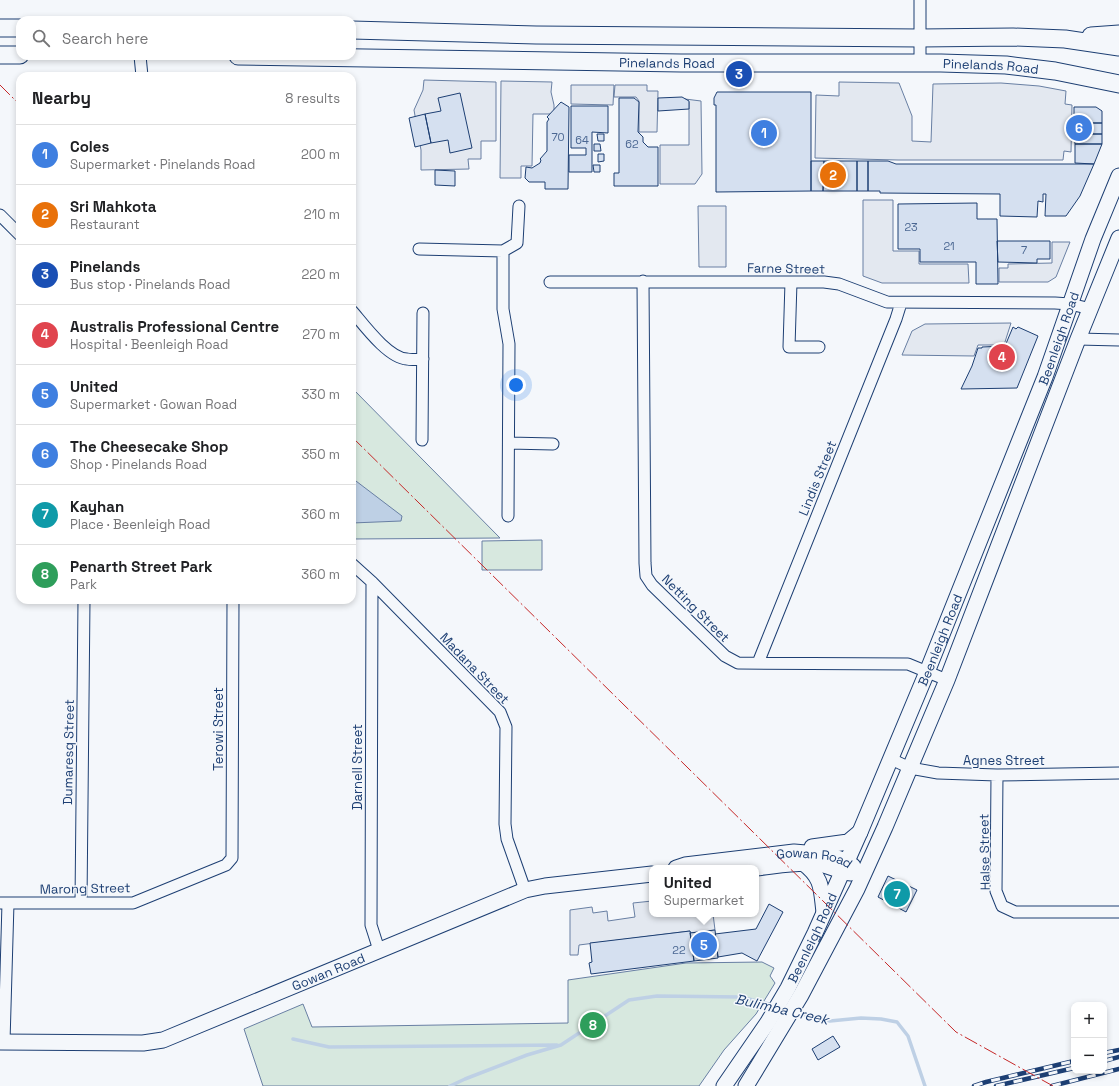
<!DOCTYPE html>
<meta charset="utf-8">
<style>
body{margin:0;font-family:"Space Grotesk",sans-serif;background:#f2f2f2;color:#202124}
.controls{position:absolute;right:12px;bottom:12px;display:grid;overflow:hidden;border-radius:8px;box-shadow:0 2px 6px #0003}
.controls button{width:36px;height:36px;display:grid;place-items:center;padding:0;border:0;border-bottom:1px solid #e0e0e0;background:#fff;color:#202124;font:20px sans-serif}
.you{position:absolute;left:516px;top:385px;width:14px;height:14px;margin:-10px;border:3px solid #fff;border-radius:50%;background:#1a73e8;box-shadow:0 0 0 6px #1a73e833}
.badge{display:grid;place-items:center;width:26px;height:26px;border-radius:50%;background:#c62828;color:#fff;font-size:13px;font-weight:700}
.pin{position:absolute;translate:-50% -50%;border:2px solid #fff;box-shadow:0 1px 4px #0006}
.popup{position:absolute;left:649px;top:865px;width:110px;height:52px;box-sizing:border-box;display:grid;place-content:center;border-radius:8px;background:#fff;filter:drop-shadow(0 1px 3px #0005);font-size:13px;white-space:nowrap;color:#757577}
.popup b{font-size:15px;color:#202124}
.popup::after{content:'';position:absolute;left:50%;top:100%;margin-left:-8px;border:8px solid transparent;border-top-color:#fff}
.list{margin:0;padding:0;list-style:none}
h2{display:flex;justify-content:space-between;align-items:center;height:52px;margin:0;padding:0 16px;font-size:17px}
h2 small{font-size:13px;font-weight:400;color:#757577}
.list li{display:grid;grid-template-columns:26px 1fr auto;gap:12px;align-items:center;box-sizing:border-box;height:60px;padding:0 16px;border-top:1px solid #e0e0e0}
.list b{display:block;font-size:15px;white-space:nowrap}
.list p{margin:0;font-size:13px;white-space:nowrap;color:#757577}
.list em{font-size:13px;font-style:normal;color:#757577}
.icon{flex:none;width:22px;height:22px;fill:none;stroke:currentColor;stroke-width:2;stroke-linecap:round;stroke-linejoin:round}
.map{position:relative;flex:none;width:1119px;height:1086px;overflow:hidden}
.search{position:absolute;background:#fff;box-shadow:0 2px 6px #0003;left:16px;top:16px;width:340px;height:44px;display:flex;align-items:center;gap:10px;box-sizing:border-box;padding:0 14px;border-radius:12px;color:#757577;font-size:15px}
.panel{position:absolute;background:#fff;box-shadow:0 2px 6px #0003;left:16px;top:72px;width:340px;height:532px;border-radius:12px}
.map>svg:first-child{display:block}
</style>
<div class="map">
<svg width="1119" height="1086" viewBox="0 0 1119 1086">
<rect width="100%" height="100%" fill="#f4f7fb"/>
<path fill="#d7e8df" stroke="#687fa3" d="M352,388L500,538L352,539Z
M542,540V570H482V541Z
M762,962L774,968L770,976L775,983L756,1014L724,1050L699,1086H263L244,1029L303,1004L312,1027L568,1023V980L686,963Z"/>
<path fill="#e3e8f0" stroke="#687fa3" d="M424,80L496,82V141H481V159H468L469,169L421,170V150L414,110L423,90Z
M501,81L552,82L551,92L554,105V114H533L532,166H521V178H500Z
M839,82L899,83L912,116V141L931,142L933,84L1001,83L1039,86L1066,91L1065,104L1072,105L1071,152L1064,151L1063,160H898L815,158L816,95L839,96Z
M571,85H614L613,105L571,104Z
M615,85H647V91H658L657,132H639V101L636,97H614Z
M685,99L701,101L702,174L695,184H660V145H689V102Z
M863,200H893V251H919V264H968L969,283H882L863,276Z
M698,206H726V267H699Z
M1052,242H1070L1056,277L1048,282H999V268H1008V264L1052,263Z
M1011,323L1004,345H978L974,356L902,355L912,331L925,324Z
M652,901V914H713L715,930L690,933V931L579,945L578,955H570V910L592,907L593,913L607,911L608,921L635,917L633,903Z"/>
<path fill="#bed0e5" stroke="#687fa3" d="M352,478L402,516L401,521L352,523Z"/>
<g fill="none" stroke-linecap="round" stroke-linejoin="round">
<path stroke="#bed0e5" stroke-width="3.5" d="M794,1012L830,1021L861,1018L881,1019L897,1022L908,1036L925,1086
M293,1039L329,1047L557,1045
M450,1086L465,1079L527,1055L561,1045L629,1000L657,996L741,997L773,1005"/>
</g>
<path fill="#d5e0f0" stroke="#1d3f73" d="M717,92H811V191L716,192V105H714V98Z
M460,93L472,148L450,153L448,140L431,143L425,114L441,111L438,98Z
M682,97L689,101V109L658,111V98Z
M619,98H634L639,102L638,132L643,137V142L648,147H658V186H614V173H619Z
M561,102L569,107L568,189H545V182H529L525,178L526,167L532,168L540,163L541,160L540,159L547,151V122L549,119L547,117Z
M571,106H608V133L592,132V172H569V155H586V148H571Z
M1074,107H1096L1102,111V123H1074Z
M425,114L431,143L415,147L409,118Z
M1074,123H1102V134H1074Z
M597,134H604V141H598Z
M1074,134H1102V144H1075Z
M594,144H600L601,151H594Z
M1075,144H1102L1094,164L1075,163Z
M598,154H604V161L598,162Z
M811,161H824L823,191H811Z
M824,161H857V191H823Z
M857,161H868V191H857Z
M868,161H888L896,164H1094L1080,196L1066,216H1045L1046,194H1043V202L1038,201L1037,217L1000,216V194L880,193V191H868Z
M593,165H600V172H594Z
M435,170L455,171V186L435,185Z
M977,203V219H997L998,284H976V262H920V249H898V204Z
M997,241H1050V259H1037V263L998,262Z
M1013,327L1016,329L1018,327L1038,336L1017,388L961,389L972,366L978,348H982V347L1005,346Z
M888,876L917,890L906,912L878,897Z
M769,904L783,912L757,961L742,953L718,957L715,934L756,929Z
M715,930L718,958L694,961L690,933Z
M690,931L694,961L591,974L589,963L592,962L590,943Z
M833,1036L840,1047L818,1060L812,1049Z"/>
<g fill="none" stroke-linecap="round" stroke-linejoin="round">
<defs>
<path id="street" d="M140,56L142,76
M920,63V0
M0,215L20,235
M419,249L503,251L517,243L519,206
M503,251V309L509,344L508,516
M643,281L645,563L646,576L652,585L725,656L738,663L908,664L947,680
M550,282H824L839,284L887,302L1055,303L1070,304L1091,309
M791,282L789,347H819
M352,311C364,325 388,358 407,359C412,360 418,359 423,359
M1078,339L1119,340
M422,440L423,313
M509,443L553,444
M352,564L372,582L500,712L506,727L505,824L507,839L525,890
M372,582L371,925L379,950
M758,663L896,319L901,303
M891,759L910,768L938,773L997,775L1119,773
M997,775L996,891L1002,906L1015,912H1119
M0,903H133L226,865L232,858L233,600
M81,903L84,600
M4,1042L8,903"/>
<g id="secondary">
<path d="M812,847L848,842L860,832"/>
<path d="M803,863C823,878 821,889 824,912"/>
<path id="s1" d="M676,868L685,865L794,852L829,855L846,861L853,866"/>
<path d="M756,868C776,866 798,861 818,864C830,865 839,872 851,873"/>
<path id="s2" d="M0,1042L143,1043L163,1040L525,890L545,886L652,874"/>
<path id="s3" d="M724,1086L768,1022L788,988L815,933L860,832L927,672L1045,377L1093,239L1119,176"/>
<path d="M746,1086L801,995L857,889L885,827L947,680L1078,339L1119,238"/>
</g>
<g id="primary">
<path d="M0,28H20"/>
<path d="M352,30L536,35L920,38L1013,37L1065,39L1119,47"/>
<path d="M1091,36L1119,34"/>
<path d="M0,55H20"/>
<path id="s4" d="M238,56L681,63H941L1006,65L1055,71L1119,84"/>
</g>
</defs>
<use href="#street" stroke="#1d3f73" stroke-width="13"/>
<use href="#secondary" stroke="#1d3f73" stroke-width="17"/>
<use href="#primary" stroke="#1d3f73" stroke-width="19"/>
<use href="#street" stroke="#f4f7fb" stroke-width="11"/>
<use href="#secondary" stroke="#f4f7fb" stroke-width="15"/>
<use href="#primary" stroke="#f4f7fb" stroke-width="17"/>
<defs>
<path id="rail" d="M1104,1053L1119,1050
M1104,1061L1119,1057
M974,1086L986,1082L1074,1061
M996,1086L1074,1068
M1052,1086L1119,1069"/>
</defs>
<use href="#rail" stroke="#1d3f73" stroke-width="4.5"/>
<use href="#rail" stroke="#f4f7fb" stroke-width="3" stroke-dasharray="9" stroke-linecap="butt"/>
<path stroke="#c62828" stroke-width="1" stroke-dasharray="14 3 2 3" stroke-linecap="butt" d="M0,85L20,105
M352,437L956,1032L1053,1086"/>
</g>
<g text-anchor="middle" stroke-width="3" stroke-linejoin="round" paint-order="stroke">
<g font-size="11" fill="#4b6792">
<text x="558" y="141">70</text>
<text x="582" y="144">64</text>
<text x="632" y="148">62</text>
<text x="911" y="231">23</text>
<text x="949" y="250">21</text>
<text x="1024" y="254">7</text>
<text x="679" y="954">22</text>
</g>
<g font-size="13" fill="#1d3f73" stroke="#f4f7fb">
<text dy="5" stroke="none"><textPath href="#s4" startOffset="429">Pinelands Road</textPath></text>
<text dy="5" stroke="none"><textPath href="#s4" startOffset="753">Pinelands Road</textPath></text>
<text transform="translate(786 268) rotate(1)" y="5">Farne Street</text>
<text dy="5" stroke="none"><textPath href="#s3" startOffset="821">Beenleigh Road</textPath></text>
<text transform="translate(817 478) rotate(-68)" y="5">Lindis Street</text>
<text transform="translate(696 608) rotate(45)" y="5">Netting Street</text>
<text dy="5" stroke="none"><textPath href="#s3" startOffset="497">Beenleigh Road</textPath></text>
<text transform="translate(475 668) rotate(46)" y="5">Madana Street</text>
<text transform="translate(218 729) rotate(-90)" y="5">Terowi Street</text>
<text transform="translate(68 752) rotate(-89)" y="5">Dumaresq Street</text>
<text x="1004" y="765">Agnes Street</text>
<text transform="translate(357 767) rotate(-90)" y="5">Darnell Street</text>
<text transform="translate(984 852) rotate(-91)" y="5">Halse Street</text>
<text dy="5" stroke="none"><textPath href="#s1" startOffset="140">Gowan Road</textPath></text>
<text transform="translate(85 888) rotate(-1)" y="5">Marong Street</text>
<text dy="5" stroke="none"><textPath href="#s3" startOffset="173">Beenleigh Road</textPath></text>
<text dy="5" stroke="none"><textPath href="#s2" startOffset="342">Gowan Road</textPath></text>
</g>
<g font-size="14" font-style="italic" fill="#1d3f73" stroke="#f4f7fb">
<text transform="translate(782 1009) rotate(13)" y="5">Bulimba Creek</text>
</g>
</g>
</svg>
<div class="controls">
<button>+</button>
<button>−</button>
</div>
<div class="you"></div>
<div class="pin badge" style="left:764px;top:133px;background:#3f7fe0">1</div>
<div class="pin badge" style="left:833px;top:175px;background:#e8710a">2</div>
<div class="pin badge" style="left:739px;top:74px;background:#1a4fb4">3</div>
<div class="pin badge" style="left:1002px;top:357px;background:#e0444e">4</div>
<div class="pin badge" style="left:704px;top:945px;background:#3f7fe0">5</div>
<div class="popup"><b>United</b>Supermarket</div>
<div class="pin badge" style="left:1079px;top:128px;background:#3f7fe0">6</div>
<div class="pin badge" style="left:897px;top:894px;background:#0f9aa8">7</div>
<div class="pin badge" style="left:593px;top:1025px;background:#2e9e5b">8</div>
<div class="search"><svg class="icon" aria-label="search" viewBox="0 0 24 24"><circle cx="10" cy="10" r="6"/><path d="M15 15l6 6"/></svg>Search here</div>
<section class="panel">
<h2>Nearby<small>8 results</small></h2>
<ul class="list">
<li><span class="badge" style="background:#3f7fe0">1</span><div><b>Coles</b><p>Supermarket · Pinelands Road</p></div><em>200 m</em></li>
<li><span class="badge" style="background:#e8710a">2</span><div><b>Sri Mahkota</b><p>Restaurant</p></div><em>210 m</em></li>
<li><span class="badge" style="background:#1a4fb4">3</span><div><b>Pinelands</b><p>Bus stop · Pinelands Road</p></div><em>220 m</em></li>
<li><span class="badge" style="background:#e0444e">4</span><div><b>Australis Professional Centre</b><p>Hospital · Beenleigh Road</p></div><em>270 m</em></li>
<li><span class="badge" style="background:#3f7fe0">5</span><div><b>United</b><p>Supermarket · Gowan Road</p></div><em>330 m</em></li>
<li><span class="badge" style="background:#3f7fe0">6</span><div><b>The Cheesecake Shop</b><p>Shop · Pinelands Road</p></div><em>350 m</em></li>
<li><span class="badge" style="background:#0f9aa8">7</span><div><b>Kayhan</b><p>Place · Beenleigh Road</p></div><em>360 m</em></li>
<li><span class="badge" style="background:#2e9e5b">8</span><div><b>Penarth Street Park</b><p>Park</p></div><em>360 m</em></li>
</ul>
</section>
</div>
